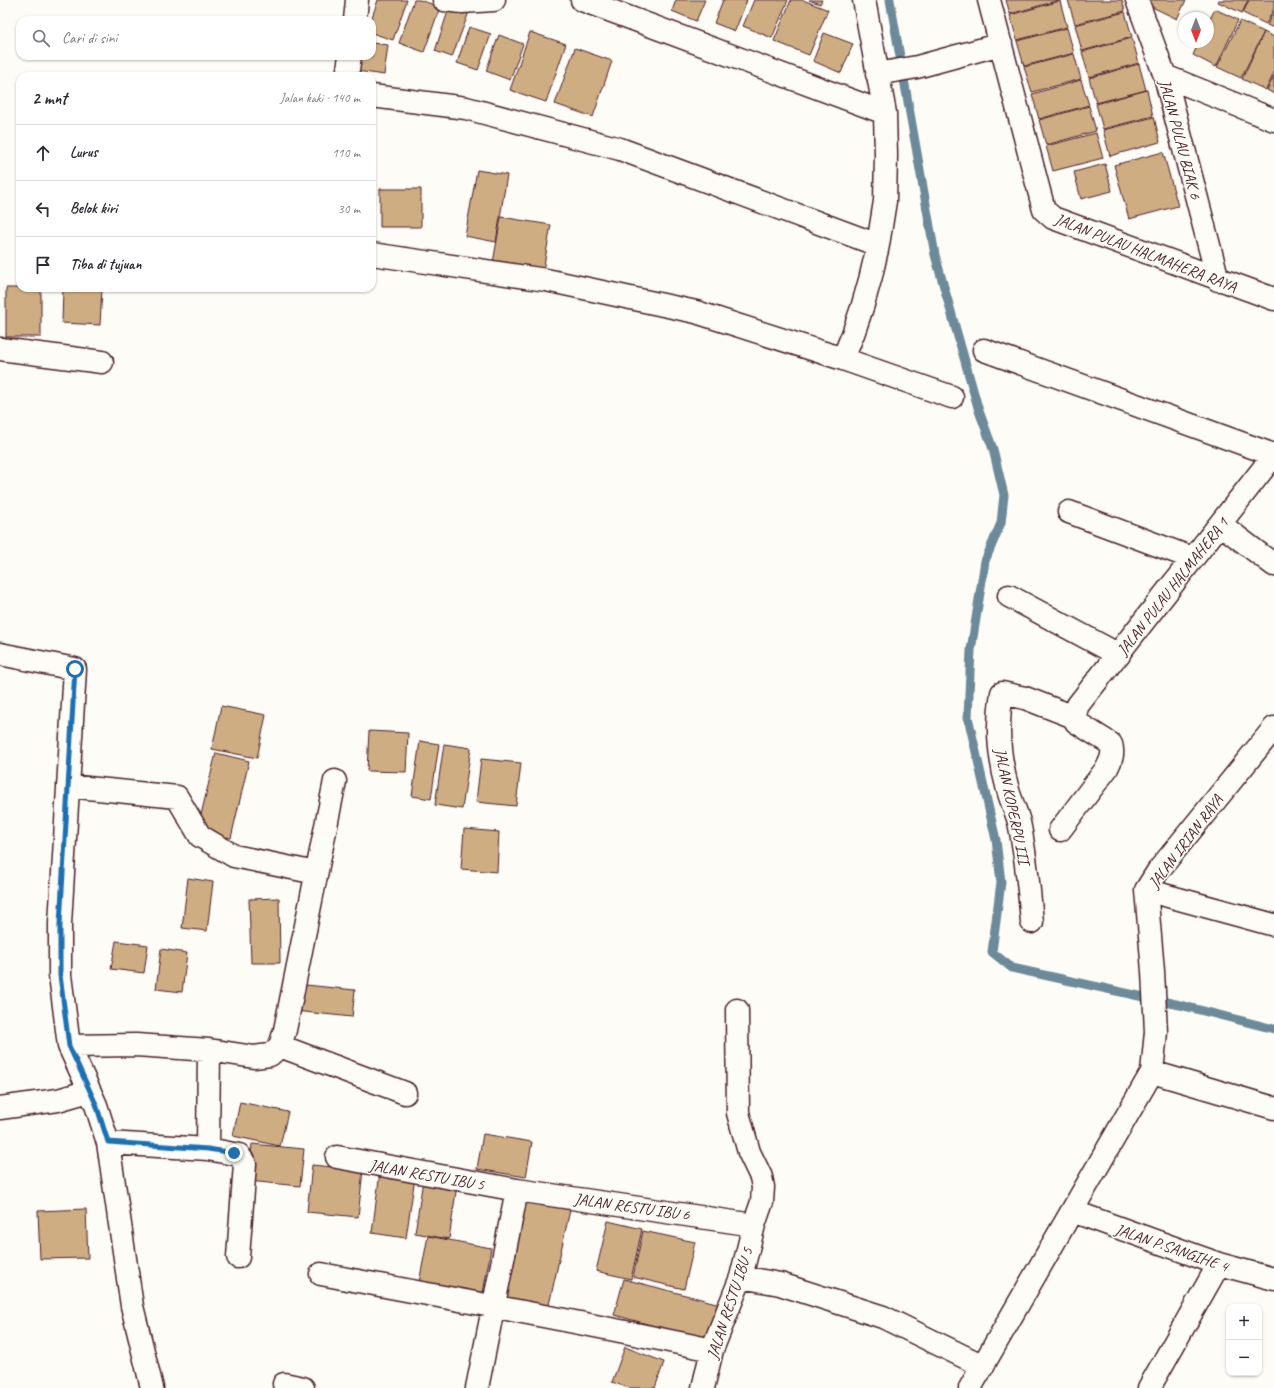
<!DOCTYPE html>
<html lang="id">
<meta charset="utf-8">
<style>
body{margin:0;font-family:Caveat,sans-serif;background:#f7f7f7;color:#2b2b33}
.controls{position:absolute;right:12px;bottom:12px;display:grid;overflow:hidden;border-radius:8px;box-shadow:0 1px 3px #0004}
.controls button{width:36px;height:36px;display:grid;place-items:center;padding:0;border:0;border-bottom:1px solid #e1e1e2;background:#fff;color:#2b2b33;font:20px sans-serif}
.compass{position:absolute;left:1178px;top:12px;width:36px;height:36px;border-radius:50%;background:#fff;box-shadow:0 1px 3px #0004;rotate:180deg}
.stop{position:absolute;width:12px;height:12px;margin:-9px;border:3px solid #1f6fb2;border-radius:50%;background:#fff}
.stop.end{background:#1f6fb2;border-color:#fff;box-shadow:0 1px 4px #0008}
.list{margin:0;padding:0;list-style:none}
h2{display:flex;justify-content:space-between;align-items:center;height:52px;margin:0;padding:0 16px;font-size:17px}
h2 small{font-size:13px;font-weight:400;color:#7c7c81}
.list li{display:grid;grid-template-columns:26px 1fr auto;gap:12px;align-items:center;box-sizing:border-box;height:56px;padding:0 16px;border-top:1px solid #e1e1e2}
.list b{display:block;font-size:15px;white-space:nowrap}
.list em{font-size:13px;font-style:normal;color:#7c7c81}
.icon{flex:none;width:22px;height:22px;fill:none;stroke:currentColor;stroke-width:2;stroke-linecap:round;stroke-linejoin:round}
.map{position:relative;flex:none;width:1274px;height:1388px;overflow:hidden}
.search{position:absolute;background:#fff;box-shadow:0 1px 3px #0004;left:16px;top:16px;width:360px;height:44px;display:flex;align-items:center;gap:10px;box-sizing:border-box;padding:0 14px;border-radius:12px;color:#7c7c81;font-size:15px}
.panel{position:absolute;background:#fff;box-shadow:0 1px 3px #0004;left:16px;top:72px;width:360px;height:220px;border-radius:12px}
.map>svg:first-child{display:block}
</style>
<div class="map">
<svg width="1274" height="1388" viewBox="0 0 1274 1388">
<rect width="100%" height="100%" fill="#fdfcf7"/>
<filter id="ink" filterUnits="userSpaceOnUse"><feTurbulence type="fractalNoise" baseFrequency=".025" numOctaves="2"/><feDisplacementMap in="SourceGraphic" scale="8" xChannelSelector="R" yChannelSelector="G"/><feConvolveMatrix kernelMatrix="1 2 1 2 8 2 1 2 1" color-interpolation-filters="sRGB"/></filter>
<g filter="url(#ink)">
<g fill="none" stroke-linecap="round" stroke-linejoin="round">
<path stroke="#6c8a99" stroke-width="9" d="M890,0L935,255L979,411L993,449L1004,495L1001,523L985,561L971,650L968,717L996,840L1001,882L992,952L1012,968L1180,1005L1274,1029"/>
</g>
<path fill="#cfad82" stroke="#4a1f2b" d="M378,0H407L393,40L372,33L371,20Z
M414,0H420L440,7L424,52L399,43Z
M676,0H705L696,21L672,11Z
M723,0H747L735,31L714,23Z
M754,0H788L772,38L743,26Z
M791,0H803L828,10L809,55L774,41Z
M809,0H822L820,4Z
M1006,0H1060L1010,14Z
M1068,0H1122L1125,11L1075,24Z
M1151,0H1186L1177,19L1148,5Z
M1219,0H1248L1242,13L1218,2Z
M1249,0H1274V8L1266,24L1243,13Z
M1060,1L1067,27L1017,40L1010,15Z
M450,5L469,12L452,57L435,51Z
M1215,9L1238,20L1216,67L1193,55L1199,42H1208V23Z
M1274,11V28L1267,25Z
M1125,12L1132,37L1082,51L1075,25Z
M1240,21L1264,32L1241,78L1217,67Z
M469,27L491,34L478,70L457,63Z
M1067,28L1074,53L1024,66L1017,41Z
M530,32L566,44L546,102L510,90Z
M1264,32L1274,37V73L1266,90L1242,79Z
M824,33L853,44L841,73L813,61Z
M499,35L523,44L510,80L486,71Z
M1132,38L1139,63L1089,77L1082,52Z
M372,43L388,45L384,75L357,71L359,56H372Z
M575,48L612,61L593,117L555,104Z
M1074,54L1081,79L1032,92L1024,67Z
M1139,64L1146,90L1096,103L1089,78Z
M1274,76V94L1267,90Z
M1081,80L1089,105L1039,119L1032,94Z
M1147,90L1153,116L1103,129L1096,104Z
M1089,106L1096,131L1046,145L1039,120Z
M1154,117L1160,142L1110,156L1103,130Z
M1096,133L1103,158L1053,171L1046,146Z
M1163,152L1178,206L1129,219L1114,165Z
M1105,164L1112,191L1081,199L1074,172Z
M477,170L507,175L496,242L465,236Z
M380,189H421V227H380Z
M501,217L551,225L543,271L493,263Z
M6,288H41V337H6Z
M63,288H102L100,325L62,323Z
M221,706L266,715L257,758L212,749Z
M369,731L408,733L406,772L367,771Z
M420,741L439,744L431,799L412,796Z
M444,744L471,748L462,809L435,805Z
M216,753L249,761L231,838L197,831Z
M481,759L521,763L516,806L476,802Z
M464,829L499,832L497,872L461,869Z
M188,878L213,882L207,931L182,928Z
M279,898L280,963H251L249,899Z
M116,941L148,945L144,973L111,969Z
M161,949L187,953L182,992L156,989Z
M296,984L355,990L352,1017L294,1011Z
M240,1102L288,1112L280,1146L233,1136Z
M483,1134L532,1142L526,1177L477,1169Z
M252,1144L304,1149L300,1186L248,1181Z
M312,1165L363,1170L358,1217L307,1212Z
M380,1172L415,1177L406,1238L372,1233Z
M423,1180L457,1185L449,1239L415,1233Z
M523,1200L570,1210L547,1314L500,1303Z
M86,1209L88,1258L40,1259L38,1211Z
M608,1221L642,1229L631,1279L596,1271Z
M643,1231L695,1242L684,1289L633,1277Z
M428,1236L491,1248L482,1299L418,1288Z
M624,1279L720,1304L710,1341L614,1315Z
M625,1347L664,1362L655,1388H629L612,1382Z"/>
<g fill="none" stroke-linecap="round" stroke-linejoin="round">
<defs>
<path id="minor" d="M444,0L462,2L494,0
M582,0L885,113
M989,0L1044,210L1053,218L1274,299
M1137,0L1165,76L1218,280
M355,20L357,0
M877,74L917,67L1001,44
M347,76L350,56
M1165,76L1274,120
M372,96L466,108L620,149L878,245L885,201L886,155L885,113L864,0
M372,254L546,280L696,312L843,359L952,397
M0,349L102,362
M984,350L1274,455L1078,705L1074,717
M843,359C859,322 870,285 878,245
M1069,512L1192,558
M1220,524L1274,565
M1009,596L1119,655
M0,654L75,669L60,924V975L69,1046L96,1105L108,1143L132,1306L152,1388
M68,786L177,797L200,836L234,856L316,873
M1060,830L1107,768C1111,760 1114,754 1111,744L1076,722L1074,717
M1146,890L1274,925
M1032,922C1029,888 1026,855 1019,822C1016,811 1011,801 1008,790C999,758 996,726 1002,693L1025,698L1074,717
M737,1010L738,1113L749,1152L761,1177L763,1187L762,1202L754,1225
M69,1046L136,1045L209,1050L254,1057L270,1055L280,1046L285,1030L335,781
M280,1046L405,1093
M1152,1072L1274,1108
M0,1108L58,1100L89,1091
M108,1143L208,1149L239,1155L245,1164L238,1257
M208,1149L209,1050
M337,1157L517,1190L754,1225L741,1277L712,1350L703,1388
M1072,1211L1219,1264L1274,1279
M321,1274C452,1299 583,1322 712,1350
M741,1277L780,1284L883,1317L983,1366
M284,1384L303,1388
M477,1388L517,1190
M970,1388L1152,1072L1156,1032L1153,971L1146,890L1158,871L1274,728
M1149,1388L1219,1264"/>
</defs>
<use href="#minor" stroke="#4a1f2b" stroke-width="25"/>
<use href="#minor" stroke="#fdfcf7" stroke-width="22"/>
</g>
</g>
<g fill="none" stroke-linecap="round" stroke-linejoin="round" filter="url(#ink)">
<path stroke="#1f6fb2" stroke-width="5" d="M75,669L60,924V975L69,1046L96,1104L108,1142L208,1149L234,1153"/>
</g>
<g text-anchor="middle" stroke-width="3" stroke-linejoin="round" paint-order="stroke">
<g font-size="16" fill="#4a1f2b" stroke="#fdfcf7">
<text transform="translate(1181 139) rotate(75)" y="6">JALAN PULAU BIAK 6</text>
<text transform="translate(1146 252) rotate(21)" y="6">JALAN PULAU HALMAHERA RAYA</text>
<text transform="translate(1172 586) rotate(-52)" y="6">JALAN PULAU HALMAHERA 1</text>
<text transform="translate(1013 806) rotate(78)" y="6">JALAN KOPERPU III</text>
<text transform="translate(1185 841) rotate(-53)" y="6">JALAN IRIAN RAYA</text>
<text transform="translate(427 1174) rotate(10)" y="6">JALAN RESTU IBU 5</text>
<text transform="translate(632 1206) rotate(8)" y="6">JALAN RESTU IBU 6</text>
<text transform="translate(1172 1247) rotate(19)" y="6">JALAN P.SANGIHE 4</text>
<text transform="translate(729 1303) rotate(-72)" y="6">JALAN RESTU IBU 5</text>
</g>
</g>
</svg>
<div class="controls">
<button>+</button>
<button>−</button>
</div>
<svg class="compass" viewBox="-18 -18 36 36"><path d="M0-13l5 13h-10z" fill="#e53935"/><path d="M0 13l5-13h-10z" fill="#7c7c81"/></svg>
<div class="stop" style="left:75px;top:669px"></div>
<div class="stop end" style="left:234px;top:1153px"></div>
<div class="search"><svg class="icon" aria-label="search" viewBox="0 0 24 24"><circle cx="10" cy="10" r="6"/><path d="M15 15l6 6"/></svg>Cari di sini</div>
<section class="panel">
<h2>2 mnt<small>Jalan kaki · 140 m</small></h2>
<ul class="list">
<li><svg class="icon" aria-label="ahead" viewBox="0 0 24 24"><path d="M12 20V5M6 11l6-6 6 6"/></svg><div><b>Lurus</b></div><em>110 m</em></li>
<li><svg class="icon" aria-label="left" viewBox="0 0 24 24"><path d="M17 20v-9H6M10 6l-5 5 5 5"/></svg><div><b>Belok kiri</b></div><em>30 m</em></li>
<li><svg class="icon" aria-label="arrive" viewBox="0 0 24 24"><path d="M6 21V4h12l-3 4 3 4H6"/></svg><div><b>Tiba di tujuan</b></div></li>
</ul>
</section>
</div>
